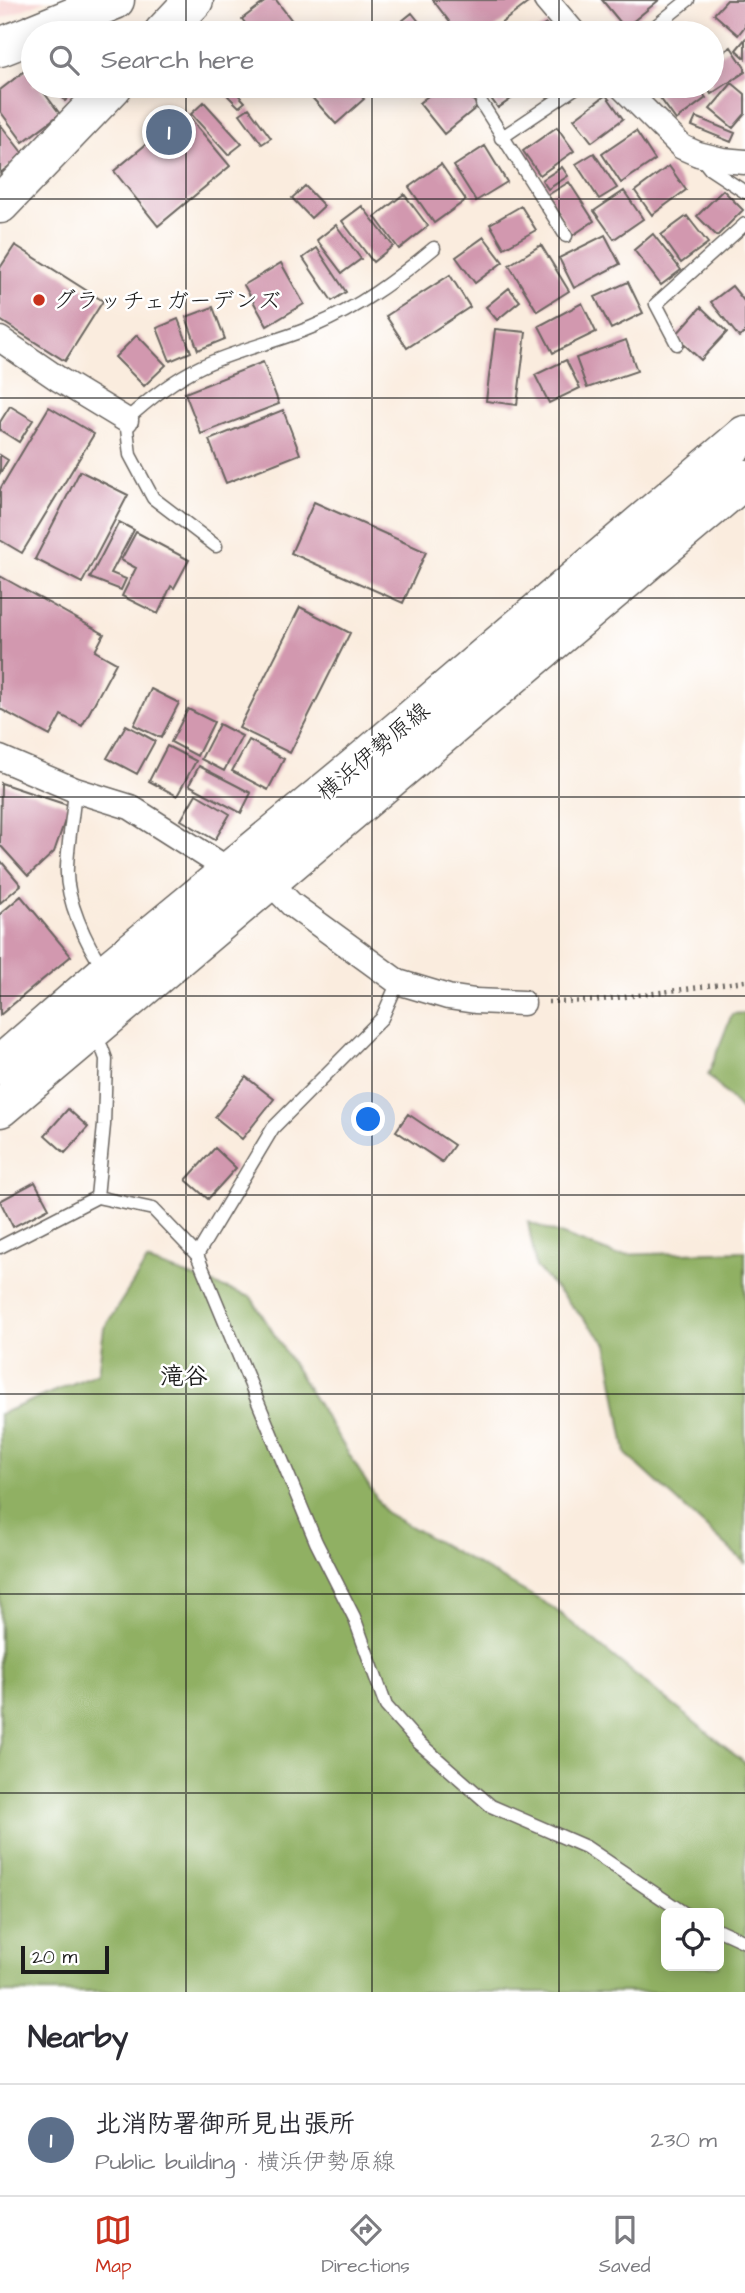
<!DOCTYPE html>
<meta charset="utf-8">
<style>
body{margin:0;font-family:"Architects Daughter","Klee One",sans-serif;background:#f2f2f3;color:#2b2b33}
.controls{position:absolute;right:21px;bottom:21px;display:grid;overflow:hidden;border-radius:10px;box-shadow:0 4px 18px #0003}
.controls button{width:63px;height:63px;display:grid;place-items:center;padding:0;border:0;border-bottom:2px solid #e1e1e2;background:#fff;color:#2b2b33;font:35px sans-serif}
.scale{position:absolute;left:21px;bottom:18px;width:88px;box-sizing:border-box;padding-left:7px;border:4px solid #1c1c1c;border-top:0;font-size:19px;line-height:24px;white-space:nowrap;color:#1c1c1c;-webkit-text-stroke:5px #fff;paint-order:stroke}
.you{position:absolute;left:369px;top:1120px;width:24px;height:24px;margin:-18px;border:5px solid #fff;border-radius:50%;background:#1a73e8;box-shadow:0 0 0 10px #1a73e833}
.badge{display:grid;place-items:center;width:46px;height:46px;border-radius:50%;background:#c8321e;color:#fff;font-size:23px;font-weight:700}
.pin{position:absolute;translate:-50% -50%;border:4px solid #fff;box-shadow:0 2px 7px #0006}
.list{margin:0;padding:0;list-style:none}
h2{display:flex;justify-content:space-between;align-items:center;height:91px;margin:0;padding:0 28px;font-size:30px}
h2 small{font-size:23px;font-weight:400;color:#7c7c81}
.list li{display:grid;grid-template-columns:46px 1fr auto;gap:21px;align-items:center;box-sizing:border-box;height:112px;padding:0 28px;border-top:2px solid #e1e1e2}
.list b{display:block;font-size:26px;white-space:nowrap}
.list p{margin:0;font-size:23px;white-space:nowrap;color:#7c7c81}
.list em{font-size:23px;font-style:normal;color:#7c7c81}
.icon{flex:none;width:38px;height:38px;fill:none;stroke:currentColor;stroke-width:2;stroke-linecap:round;stroke-linejoin:round}
.map{position:relative;flex:none;width:745px;height:1992px;overflow:hidden}
.search{position:absolute;background:#fff;box-shadow:0 4px 18px #0003;left:21px;right:21px;top:21px;height:77px;display:flex;align-items:center;gap:18px;box-sizing:border-box;padding:0 24px;border-radius:38px;color:#7c7c81;font-size:26px}
.sheet{height:203px;background:#fff}
nav{display:flex;justify-content:space-around;align-items:center;box-sizing:border-box;height:98px;border-top:2px solid #e1e1e2;background:#fff;font-size:19px;color:#7c7c81}
nav a{display:grid;justify-items:center;gap:4px}
nav .on{color:#c8321e}
.map>svg:first-child{display:block}
</style>
<div class="map">
<svg width="745" height="1992" viewBox="0 0 745 1992">
<rect width="100%" height="100%" fill="#fff"/>
<filter id="ink" filterUnits="userSpaceOnUse"><feTurbulence type="fractalNoise" baseFrequency=".0143" numOctaves="2"/><feDisplacementMap in="SourceGraphic" scale="14" xChannelSelector="R" yChannelSelector="G"/><feConvolveMatrix kernelMatrix="1 2 1 2 8 2 1 2 1" color-interpolation-filters="sRGB"/></filter>
<filter id="wash" filterUnits="userSpaceOnUse"><feTurbulence type="fractalNoise" baseFrequency=".00686" numOctaves="4" result="noise"/><feDisplacementMap in="SourceGraphic" scale="28" xChannelSelector="R" yChannelSelector="G"/><feGaussianBlur stdDeviation="1.57" result="paint"/><feColorMatrix in="noise" values="0 0 0 0 0 0 0 0 0 0 0 0 0 0 0 0 0 1.4 0 .05"/><feComposite in="paint" operator="in"/></filter>
<g filter="url(#wash)">
<rect width="100%" height="100%" fill="#faecde"/>
<path fill="#f7d0cf" d="M0,0H46L0,19Z"/>
<path fill="#90b063" stroke="#566640" stroke-width="2" fill-rule="evenodd" d="M745,1013V1114L708,1075L732,1014Z
M528,1222L616,1255L745,1251V1563L626,1454L607,1344L536,1267Z
M147,1261L251,1297L385,1512L552,1607L745,1763V1992H0V1414L98,1373L104,1328ZM666,1913H719V1966H666Z"/>
<g id="blocks">
<path fill="#d298af" d="M267,0H276L296,26L287,33H253L242,19Z
M433,0H525L528,3L488,33H458Z
M602,0H659L625,28Z
M727,0H745V26L738,35L714,14Z
M412,13L428,33H387Z
M546,24L553,33H533Z
M690,25L699,33H683Z
M745,39V58L736,50Z
M731,47L745,68V72L711,94L706,86H712V60Z
M27,69L33,78V86H39L60,114L23,142L0,111V90Z
M732,83L745,94V114L733,128L710,109Z
M55,86H81L65,101Z
M314,86H352L364,99L336,124L307,92Z
M441,86H461L478,106L444,134L419,103Z
M482,86H530L498,108Z
M671,86H698L706,98L676,120L658,95Z
M234,90L245,102L239,107L228,96Z
M606,95L623,119L592,142L574,119Z
M204,102L242,144L228,155L191,114Z
M249,108L271,138L262,144L240,114Z
M185,112L230,166L158,226L114,171Z
M696,117L735,133L731,142L692,126Z
M0,124L24,155L0,173Z
M557,127L574,151L540,175L523,151Z
M636,131L655,160L621,183L602,154Z
M485,146L507,182L476,201L454,166Z
M594,153L617,188L599,199L576,164Z
M441,164L466,200L434,223L409,187Z
M669,166L686,190L652,215L635,191Z
M562,167L568,176L548,189L542,180Z
M569,182L594,221L573,235L548,195Z
M305,186L324,206L311,218L292,198Z
M723,190L743,210L717,236L697,216Z
M624,191L643,219L614,239L594,211Z
M404,194L428,226L399,249L375,217Z
M362,206L393,246L373,262L342,221Z
M521,206L536,230L504,248L490,224Z
M687,216L708,243L681,263L661,235Z
M336,225L361,259L342,273L317,240Z
M653,234L681,270L661,285L634,250Z
M605,235L620,264L574,288L559,258Z
M484,237L503,262L475,283L456,257Z
M15,245L103,301L65,361L0,320V268Z
M541,245L569,291L537,311L509,265Z
M317,248L346,292L332,301L303,258Z
M281,263L304,304L267,326L244,285Z
M450,275L470,307L407,348L386,316Z
M628,282L643,313L611,329L595,297Z
M732,286L745,302V333L739,337L711,302Z
M509,288L520,301L497,320L486,307Z
M582,303L596,332L553,353L539,326Z
M213,307L225,339L198,350L186,317Z
M701,307L727,332L701,360L675,336Z
M178,319L191,352L170,361L157,328Z
M495,329L526,332L517,405L486,401Z
M137,335L166,365L144,386L115,357Z
M626,340L637,371L587,388L576,358Z
M566,360L580,388L549,403L535,375Z
M263,362L279,404L201,434L185,393Z
M10,406L33,420L19,442L0,430V422Z
M49,407L94,434L22,553L0,540V489Z
M283,410L300,454L226,483L209,440Z
M0,455L8,460L0,473Z
M80,471L128,495L82,583L35,559Z
M314,502L426,552L403,603L291,553Z
M119,522L134,530L111,573L126,579L121,590L90,578Z
M136,532L189,560L174,588L171,586L158,614L122,596L136,568L121,560Z
M0,576L104,634L95,651L116,663L82,726L61,715L50,736L0,709Z
M300,607L350,633L290,753L239,728Z
M151,689L179,703L161,738L134,725Z
M188,709L214,722L197,756L171,742Z
M219,724L242,736L224,771L201,759Z
M126,725L155,741L137,774L107,758Z
M249,740L284,759L268,790L232,771Z
M167,746L196,761L177,796L149,781Z
M199,766L251,793L241,813L189,785Z
M1,783L70,806L54,852L28,876L0,845Z
M196,794L230,814L215,840L181,820Z
M0,860L21,885L0,903Z
M21,896L71,956L0,1015V914Z
M246,1077L274,1099L242,1139L215,1117Z
M68,1109L88,1127L65,1153L45,1135Z
M408,1114L454,1145L442,1162L396,1131Z
M215,1148L236,1168L208,1199L186,1180Z
M35,1182L49,1208L13,1227L0,1201Z"/>
</g>
</g>
<g filter="url(#ink)">
<use href="#blocks" fill-opacity="0" stroke="#6a6560" stroke-width="2"/>
<g fill="none" stroke-linecap="round" stroke-linejoin="round">
<defs>
<path id="service" d="M647,33L688,0
M482,104L566,236
M501,138L578,86
M702,159L710,169L745,192
M677,344L656,304L745,224
M216,546L153,498L130,455L126,420C148,400 173,380 200,367C236,350 276,342 312,327C360,307 394,281 434,248
M75,790C73,815 68,841 67,867C65,898 86,944 104,969
M94,1034L102,1048L106,1059L104,1125L97,1197
M0,1247L97,1197L153,1209L197,1255L316,1542L354,1617L386,1706L418,1742L491,1806L586,1847L684,1913
M197,1255L273,1128L382,1018L398,982
M719,1930L745,1942"/>
<path id="minor" d="M546,0L574,33
M621,86L682,147L698,154L722,160L745,162
M0,339L60,380L126,420
M0,758L75,790L130,807L229,870
M269,881L291,904L398,982L448,997L475,1001L523,1003"/>
<path id="primary" d="M34,33L115,0
M163,33L194,0
M0,47L33,34
M0,204L113,86
M0,1065L107,972L365,759L745,435
M0,1108L745,479"/>
</defs>
<use href="#service" stroke="#6a6560" stroke-width="15"/>
<use href="#minor" stroke="#6a6560" stroke-width="27"/>
<use href="#primary" stroke="#6a6560" stroke-width="41"/>
<path stroke="#6a6560" stroke-width="4.5" stroke-dasharray="2 5" stroke-linecap="butt" d="M548,1002L594,1001L745,981"/>
<use href="#service" stroke="#fff" stroke-width="12"/>
<use href="#minor" stroke="#fff" stroke-width="24"/>
<use href="#primary" stroke="#fff" stroke-width="38"/>
</g>
</g>
<path fill="none" stroke="#1c1c1c" stroke-width="2" stroke-opacity="0.55" d="M186,0V33M372,0V33M559,0V33M186,86V1992M372,86V1992M559,86V1992M0,199H745M0,398H745M0,598H745M0,797H745M0,996H745M0,1195H745M0,1394H745M0,1594H745M0,1793H745"/>
<circle fill="#c8321e" stroke="#fff" stroke-width="2.5" cx="39" cy="300" r="7"/>
<g text-anchor="middle" stroke-width="5" stroke-linejoin="round" paint-order="stroke">
<g font-size="23" fill="#1c1c1c" stroke="#fff" text-anchor="start">
<text x="53" y="308">グラッチェガーデンズ</text>
</g>
<g font-size="23" fill="#1c1c1c" stroke="#fff">
<text transform="translate(373 751) rotate(-40)" y="8">横浜伊勢原線</text>
</g>
<g font-size="24" font-weight="bold" fill="#1c1c1c" stroke="#fff">
<text x="184" y="1384">滝谷</text>
</g>
</g>
</svg>
<div class="controls">
<button><svg class="icon" aria-label="locate" viewBox="0 0 24 24"><circle cx="12" cy="12" r="6"/><path d="M12 2v4M12 18v4M2 12h4M18 12h4"/></svg></button>
</div>
<div class="scale">20 m</div>
<div class="you"></div>
<div class="pin badge" style="left:169px;top:132px;background:#5c6f8a">1</div>
<div class="search"><svg class="icon" aria-label="search" viewBox="0 0 24 24"><circle cx="10" cy="10" r="6"/><path d="M15 15l6 6"/></svg>Search here</div>
</div>
<section class="sheet">
<h2>Nearby<small></small></h2>
<ul class="list">
<li><span class="badge" style="background:#5c6f8a">1</span><div><b>北消防署御所見出張所</b><p>Public building · 横浜伊勢原線</p></div><em>230 m</em></li>
</ul>
</section>
<nav>
<a class="on"><svg class="icon" aria-label="map" viewBox="0 0 24 24"><path d="M3 6l6-2 6 2 6-2v14l-6 2-6-2-6 2zM9 4v14M15 6v14"/></svg>Map</a>
<a><svg class="icon" aria-label="directions" viewBox="0 0 24 24"><path d="M12 3l9 9-9 9-9-9zM9 14v-3h6M13 9l2 2-2 2"/></svg>Directions</a>
<a><svg class="icon" aria-label="saved" viewBox="0 0 24 24"><path d="M7 4h10v16l-5-4-5 4z"/></svg>Saved</a>
</nav>
